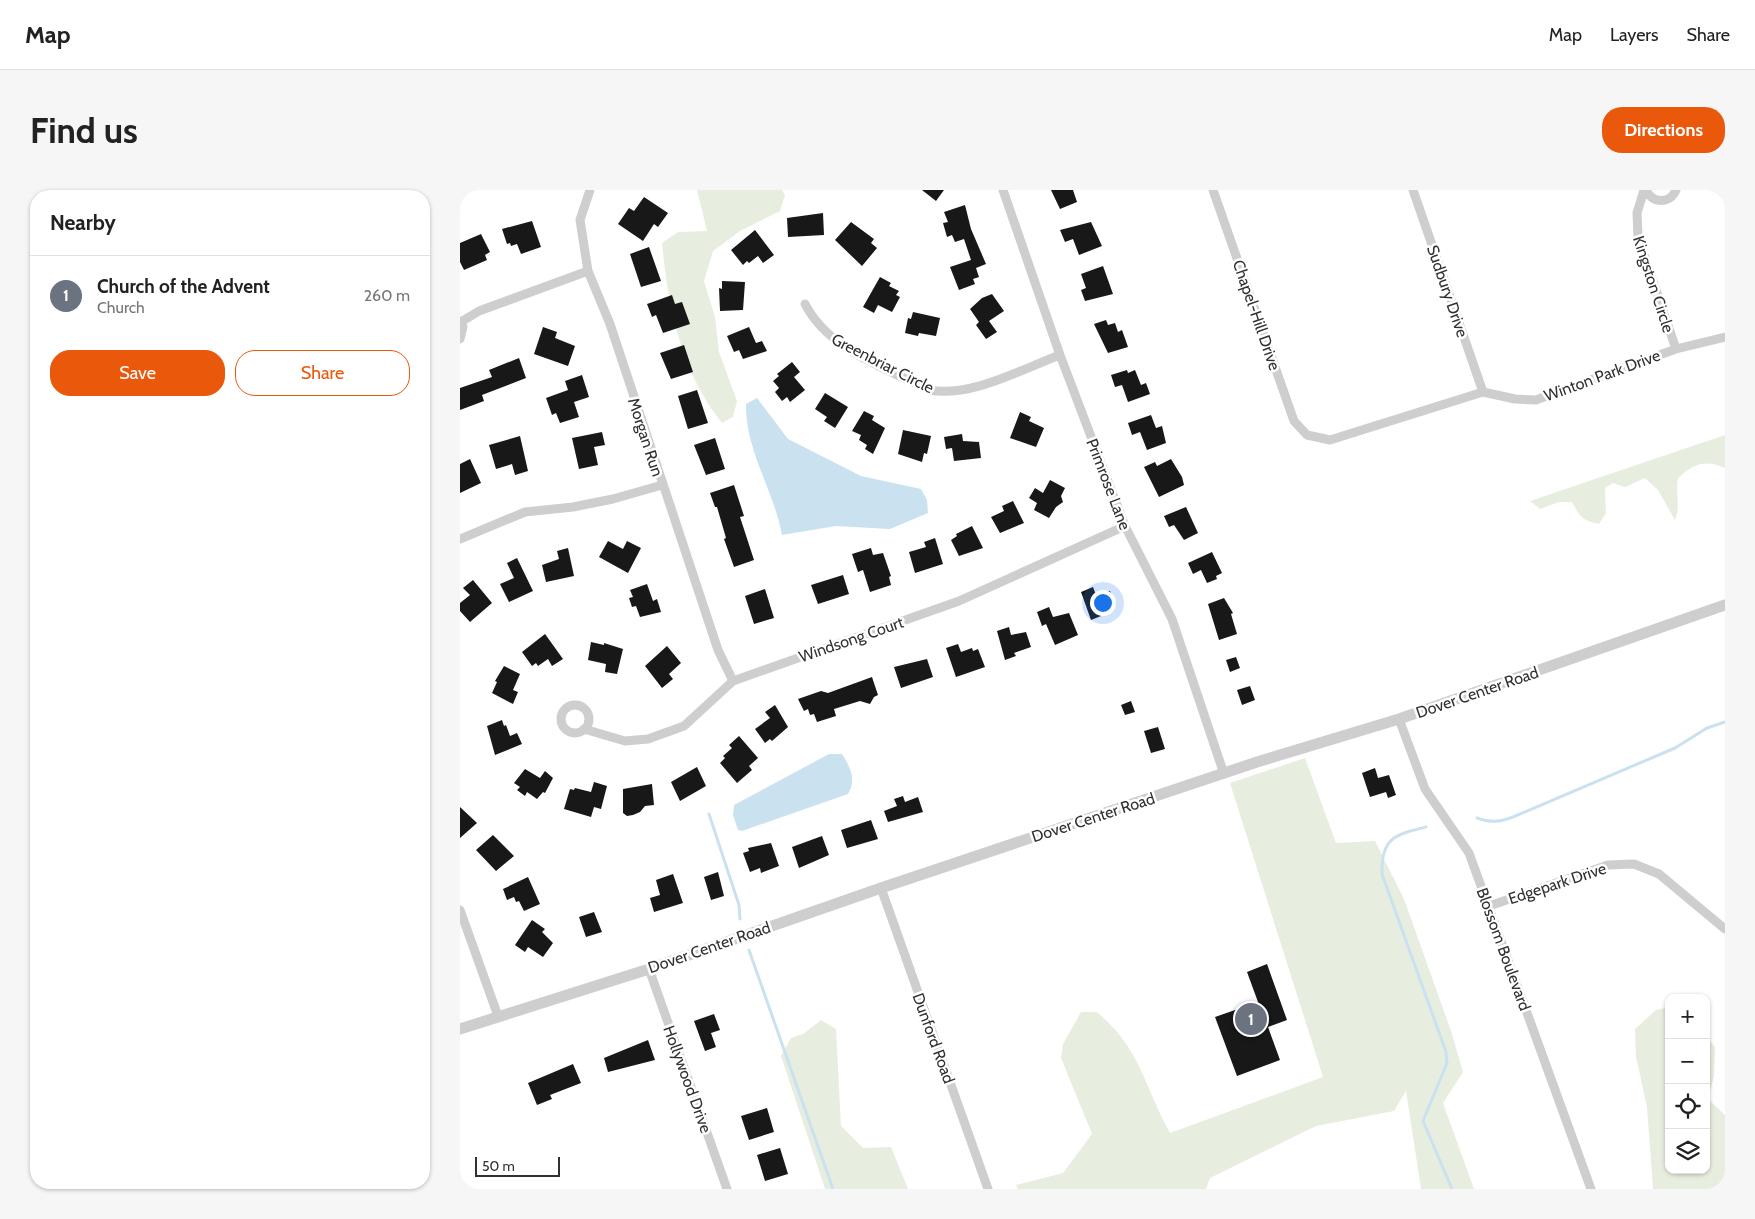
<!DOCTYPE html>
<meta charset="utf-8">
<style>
body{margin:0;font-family:Cabin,sans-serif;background:#f6f6f6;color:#222}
.controls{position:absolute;right:15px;bottom:15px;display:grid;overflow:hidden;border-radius:10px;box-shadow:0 1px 4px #0004}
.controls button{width:45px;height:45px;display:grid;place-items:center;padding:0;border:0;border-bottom:1px solid #e0e0e0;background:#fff;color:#222;font:25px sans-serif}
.scale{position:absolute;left:15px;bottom:12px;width:85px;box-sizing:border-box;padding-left:5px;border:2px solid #313131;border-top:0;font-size:14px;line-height:18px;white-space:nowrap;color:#313131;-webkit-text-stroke:4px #fff;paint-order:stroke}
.you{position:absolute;left:642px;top:412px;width:18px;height:18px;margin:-12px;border:4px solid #fff;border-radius:50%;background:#1a73e8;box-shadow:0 0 0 8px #1a73e833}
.badge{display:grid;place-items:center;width:32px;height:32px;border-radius:50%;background:#ea580c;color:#fff;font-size:16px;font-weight:700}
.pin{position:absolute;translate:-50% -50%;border:2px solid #fff;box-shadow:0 1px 5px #0006}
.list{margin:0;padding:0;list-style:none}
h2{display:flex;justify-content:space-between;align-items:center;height:65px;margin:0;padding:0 20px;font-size:21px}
h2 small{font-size:16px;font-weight:400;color:#767676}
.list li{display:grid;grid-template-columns:32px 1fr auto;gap:15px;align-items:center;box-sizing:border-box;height:80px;padding:0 20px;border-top:1px solid #e0e0e0}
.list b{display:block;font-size:19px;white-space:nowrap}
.list p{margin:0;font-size:16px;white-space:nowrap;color:#767676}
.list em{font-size:16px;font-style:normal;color:#767676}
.actions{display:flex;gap:10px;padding:15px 20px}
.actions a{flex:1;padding:11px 0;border:1px solid #ea580c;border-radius:20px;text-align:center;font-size:18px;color:#ea580c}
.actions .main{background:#ea580c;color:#fff}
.icon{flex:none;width:28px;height:28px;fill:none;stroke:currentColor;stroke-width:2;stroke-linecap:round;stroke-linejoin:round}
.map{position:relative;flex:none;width:1265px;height:999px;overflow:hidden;border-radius:20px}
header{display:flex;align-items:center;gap:30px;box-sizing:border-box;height:70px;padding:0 25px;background:#fff;border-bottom:1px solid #e0e0e0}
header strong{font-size:24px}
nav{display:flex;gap:28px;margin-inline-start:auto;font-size:18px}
.intro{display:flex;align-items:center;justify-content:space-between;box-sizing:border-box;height:120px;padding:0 30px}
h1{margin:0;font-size:35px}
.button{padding:12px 22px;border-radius:20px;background:#ea580c;color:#fff;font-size:18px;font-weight:700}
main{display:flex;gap:30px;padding:0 30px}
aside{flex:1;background:#fff;border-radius:20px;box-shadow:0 1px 4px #0004}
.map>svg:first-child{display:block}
</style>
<header>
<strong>Map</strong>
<nav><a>Map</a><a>Layers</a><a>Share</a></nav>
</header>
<div class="intro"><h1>Find us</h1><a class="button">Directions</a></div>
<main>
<aside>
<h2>Nearby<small></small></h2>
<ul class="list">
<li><span class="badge" style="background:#6b7280">1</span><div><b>Church of the Advent</b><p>Church</p></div><em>260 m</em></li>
</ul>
<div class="actions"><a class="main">Save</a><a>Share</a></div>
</aside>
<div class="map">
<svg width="1265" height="999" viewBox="0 0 1265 999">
<rect width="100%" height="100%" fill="#fff"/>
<path fill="#e7eedf" d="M237,0H322L325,5L320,21L280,41L253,61L244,91L255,127L259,162L277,211L273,227L262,233C221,182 208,117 202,53L218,42L247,41Z
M1265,245V278C1244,269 1234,274 1218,288C1215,303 1221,315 1215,330L1198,300L1185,288L1165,297L1153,293L1145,298L1146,323L1139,334C1123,331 1119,326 1112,312H1099L1080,319L1070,311Z
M845,568L876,653L915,651L944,709L991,841L1003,882L983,913L1014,999H961L946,901L934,921L856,936L750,988L746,999H558L556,995L603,983L632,944L601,868L603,854L621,822H637C681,859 684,896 710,943L863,887L770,593Z
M1209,817V980H1246V846L1255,857L1254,886L1248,909L1265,925V999H1193L1187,917L1176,867L1175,839L1196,820Z
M361,830L376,839L381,936L403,958L431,957L448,999H365L321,866L331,848L343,844Z"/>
<path fill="#cae1ef" d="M297,208L328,249L401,286L461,299L467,310L468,323L430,339L376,336L322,345C314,301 285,260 286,214Z
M369,564H382C390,577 397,589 388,604L282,641L278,640L273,625L274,615Z"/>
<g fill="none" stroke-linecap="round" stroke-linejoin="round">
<path stroke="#cae1ef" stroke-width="3" d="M249,624L279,715L280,729
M1017,628C1031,633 1040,632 1053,627L1215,558L1247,538L1265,532
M966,637C934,645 921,648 922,684L986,862L987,873L963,931L992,999
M289,760L373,999"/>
</g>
<path fill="#181818" d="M462,0H484L476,11Z
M591,0H613L617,12L600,19Z
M184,7L208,23L198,37L194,34L183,51L158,34L169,18L174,21Z
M505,15L511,39L526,74L516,78L519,87L513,89L515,94L499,100L490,77L511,70L504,49L495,52L492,45L487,47L483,33L488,32L484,22Z
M363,23L364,45L328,47L327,28Z
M72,31L81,57L61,64L57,54L51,56L50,53L47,54L42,39Z
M391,32L414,49L411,53L417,58L402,76L375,50Z
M631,32L642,56L619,65L613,49L605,52L600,40Z
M295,40L314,65L303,73L298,66L289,73L287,71L283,75L271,60Z
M21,44L30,62L25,65L27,70L4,80L0,72V53Z
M189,57L201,91L181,97L170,64Z
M643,76L653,104L625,111L621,100L626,98L621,84Z
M420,87L431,93L429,96L439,101L436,105L440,107L432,122L418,115L414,123L403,117Z
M262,91L285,92L283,120L260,121L259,98L262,99Z
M532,104L544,121L529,131L537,142L526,149L516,135L519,132L510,119L522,108Z
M212,105L215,114L222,112L230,134L203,143L196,125L192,127L187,114Z
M453,122L480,128L476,146L459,143L458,146L445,143L448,128L451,129Z
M646,130L648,135L655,133L658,142L662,140L668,157L648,163L634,134Z
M83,137L97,142L95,148L115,156L108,176L74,164Z
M289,137L296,153L302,151L307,161L283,169L279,160L274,162L267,146Z
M224,155L233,182L211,189L200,163Z
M59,168L66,188L22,205L24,211L0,220V198L32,187L29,180Z
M332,172L340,182L334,187L345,200L330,212L327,207L322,211L315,202L319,198L313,191L319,186L317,184Z
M667,180L668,183L675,180L681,195L686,193L690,204L668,212L662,195L655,197L651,185Z
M122,185L129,207L114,212L119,227L100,233L96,223L92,225L86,208L108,200L105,191Z
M237,200L248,233L228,239L218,206Z
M365,203L388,217L375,238L364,231L367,227L355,219Z
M404,221L414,226L412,230L425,238L413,264L405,259L407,255L399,250L401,245L392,241Z
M560,222L571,227L569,231L584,238L576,257L550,248Z
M691,225L696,238L702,236L706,253L687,260L680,242L672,245L668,233Z
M443,240L471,246L467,264L464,263L462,272L438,264Z
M142,242L145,255L134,257L138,275L119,279L112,248Z
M502,244L503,251L519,252L521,268L494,271L492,258L486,259L484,247Z
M60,246L68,281L55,285L52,274L36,279L29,255Z
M255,248L265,279L246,285L234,255Z
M10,269L21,293L0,303V274Z
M711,269L722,287L724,295L699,307L684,277L695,272L697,276Z
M590,290L605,298L601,306L603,312L596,317L589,328L574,320L577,313L569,308L575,298L583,303Z
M274,295L284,326L280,327L294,370L274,377L264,349L266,348L257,317H255L250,303Z
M553,311L564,333L540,343L531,327L544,321L542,316Z
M726,317L738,343L724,350L714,335L709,337L704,326Z
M512,336L523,358L499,366L491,350L497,346L496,344Z
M475,348L483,374L455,383L449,362L466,357L464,352Z
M148,351L163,359L167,351L181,358L168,383L139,367Z
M108,358L114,386L86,392L82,375L99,369L97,361Z
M411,358L413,365L423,363L431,386L429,387L431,395L410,402L403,380L398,382L392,364Z
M752,362L762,383L756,386L757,389L747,393L741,380L733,384L728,373Z
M57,368L73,401L49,412L40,394L54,388L47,373Z
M383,385L389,404L358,414L351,395Z
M13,390L32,413L10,432L0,421V413L10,405L3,398Z
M187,394L193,411L197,409L201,422L180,427L176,416L172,417L169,408L173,407L170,400Z
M633,397L636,405L650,401L656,415L640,422L641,426L631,430L621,402Z
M305,399L314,428L294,434L285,406Z
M764,408L773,423L771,424L777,444L759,450L748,414Z
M589,417L593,427L609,423L618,445L595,455L586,434L582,436L577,422Z
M549,437L551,445L566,442L571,457L554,463L556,466L545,470L537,441Z
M85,444L103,469L92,476L88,469L78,476L76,473L72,476L62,462Z
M131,452L144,455V453L163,459L157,484L145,482L146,474L128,470Z
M498,454L501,462L512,458L513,461L518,459L525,477L496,487L486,458Z
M207,456L221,473L209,484L213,489L202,498L185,476Z
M776,467L780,478L770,482L766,470Z
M467,469L473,487L441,498L434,477Z
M44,476L60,484L53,500L58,502L53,514L32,503L37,492L35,491Z
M412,487L418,505L414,507L410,514L400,511L374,519L376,526L357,532L354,524L350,525L348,519L344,521L338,509L361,501L368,503Z
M790,496L795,510L782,515L777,500Z
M671,511L675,522L665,525L661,515Z
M315,515L328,537L312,551L310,549L305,553L295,539L310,528L305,522Z
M42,530L44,536L46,535L50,546L57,543L62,554L35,565L27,536Z
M698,537L705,559L691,563L684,541Z
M279,546L298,568L289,576L292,580L277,593L260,573L265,568L263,566L272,558L269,555Z
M237,577L246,596L220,611L211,592Z
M915,578L918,588L929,585L936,605L928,608L926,602L910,607L902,583Z
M65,579L80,588L85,581L93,588L85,603L83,602L77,609L67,602L65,606L57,600L60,597L54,593Z
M134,592L147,596L141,619L134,617L131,627L104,619L110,599L114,600L115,598L131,602Z
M192,594L194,615L185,616L180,622L173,625L167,626L163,623V599Z
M443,606L445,612L458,607L463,622L428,632L424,621L437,616L434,609Z
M0,617L17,633L0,648Z
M411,630L418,649L387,658L381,640Z
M33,645L54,666L36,681L16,660Z
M362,646L369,665L339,678L332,657Z
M311,653L319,676L301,683L300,678L290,682L283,663L289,661L288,658Z
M258,682L264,706L251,710L244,687Z
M213,684L223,713L194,722L190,708L200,705L196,690Z
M68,687L80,714L64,721L59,711L56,712L54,707L47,710L43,699Z
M134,722L142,742L126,747L119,727Z
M72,730L85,739L82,742L93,753L83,767L68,757L65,762L55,755Z
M807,774L827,830L808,837L820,870L777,886L755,827L798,812L787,782Z
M254,824L260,840L251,843L256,857L245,861L234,831Z
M188,850L195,870L148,882L144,868Z
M113,874L121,893L90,905L92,909L77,915L68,893Z
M307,918L314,942L289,950L281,926Z
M320,958L328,984L305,991L297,965Z"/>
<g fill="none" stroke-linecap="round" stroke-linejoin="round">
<path stroke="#cecece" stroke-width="9" d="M130,0L120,30L128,81L150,134L258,460L273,491
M543,0L600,165L665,336L712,429L764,584
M753,0L834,231L847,245L870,250L1023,202L1055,209L1076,210L1216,159L1265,147
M953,0L1023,202
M1184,0L1177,23L1178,47L1216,159
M1186,0C1193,14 1210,14 1216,0
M345,114C369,160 425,178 469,200C510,208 562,179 600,165
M0,131L3,137L0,149
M1,132L19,121L128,81
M0,349L65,322L113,317L153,309L202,295
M101 529a14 14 0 1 1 28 0a14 14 0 1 1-28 0Z
M939,529L965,599L1009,663L1131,999
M124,539L165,551L188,549L224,536L273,491L499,411L665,336
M421,698L528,999
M1029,716L1148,675L1174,674L1199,684L1265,739
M0,720L38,826
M189,779L267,999"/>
<path stroke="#cecece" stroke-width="11" d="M0,839L189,779L421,698L797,572L939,529L1265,415"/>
</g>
<g text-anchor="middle" stroke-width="5" stroke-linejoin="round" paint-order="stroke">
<g font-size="16" fill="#313131" stroke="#fff">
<text transform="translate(1194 94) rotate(72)" y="6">Kingston Circle</text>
<text transform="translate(988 101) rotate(71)" y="6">Sudbury Drive</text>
<text transform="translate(797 125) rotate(71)" y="6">Chapel-Hill Drive</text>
<text transform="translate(423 173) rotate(27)" y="6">Greenbriar Circle</text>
<text transform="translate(1142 185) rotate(-20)" y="6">Winton Park Drive</text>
<text transform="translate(186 247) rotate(72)" y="6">Morgan Run</text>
<text transform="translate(649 294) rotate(69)" y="6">Primrose Lane</text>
<text transform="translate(391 449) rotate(-19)" y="6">Windsong Court</text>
<text transform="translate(1017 502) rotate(-19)" y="6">Dover Center Road</text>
<text transform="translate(633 627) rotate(-18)" y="6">Dover Center Road</text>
<text transform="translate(1097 693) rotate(-18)" y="6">Edgepark Drive</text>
<text transform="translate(249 757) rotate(-19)" y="6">Dover Center Road</text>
<text transform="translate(1044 759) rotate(70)" y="6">Blossom Boulevard</text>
<text transform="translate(474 848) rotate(70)" y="6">Dunford Road</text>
<text transform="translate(228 889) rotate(70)" y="6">Hollywood Drive</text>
</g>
</g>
</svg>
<div class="controls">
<button>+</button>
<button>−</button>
<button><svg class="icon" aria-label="locate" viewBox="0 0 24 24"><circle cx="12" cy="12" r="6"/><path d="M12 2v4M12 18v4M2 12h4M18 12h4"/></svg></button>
<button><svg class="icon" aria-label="layers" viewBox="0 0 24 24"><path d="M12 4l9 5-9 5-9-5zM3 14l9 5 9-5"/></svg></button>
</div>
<div class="scale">50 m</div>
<div class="you"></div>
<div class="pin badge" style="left:791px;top:829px;background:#6b7280">1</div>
</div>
</main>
